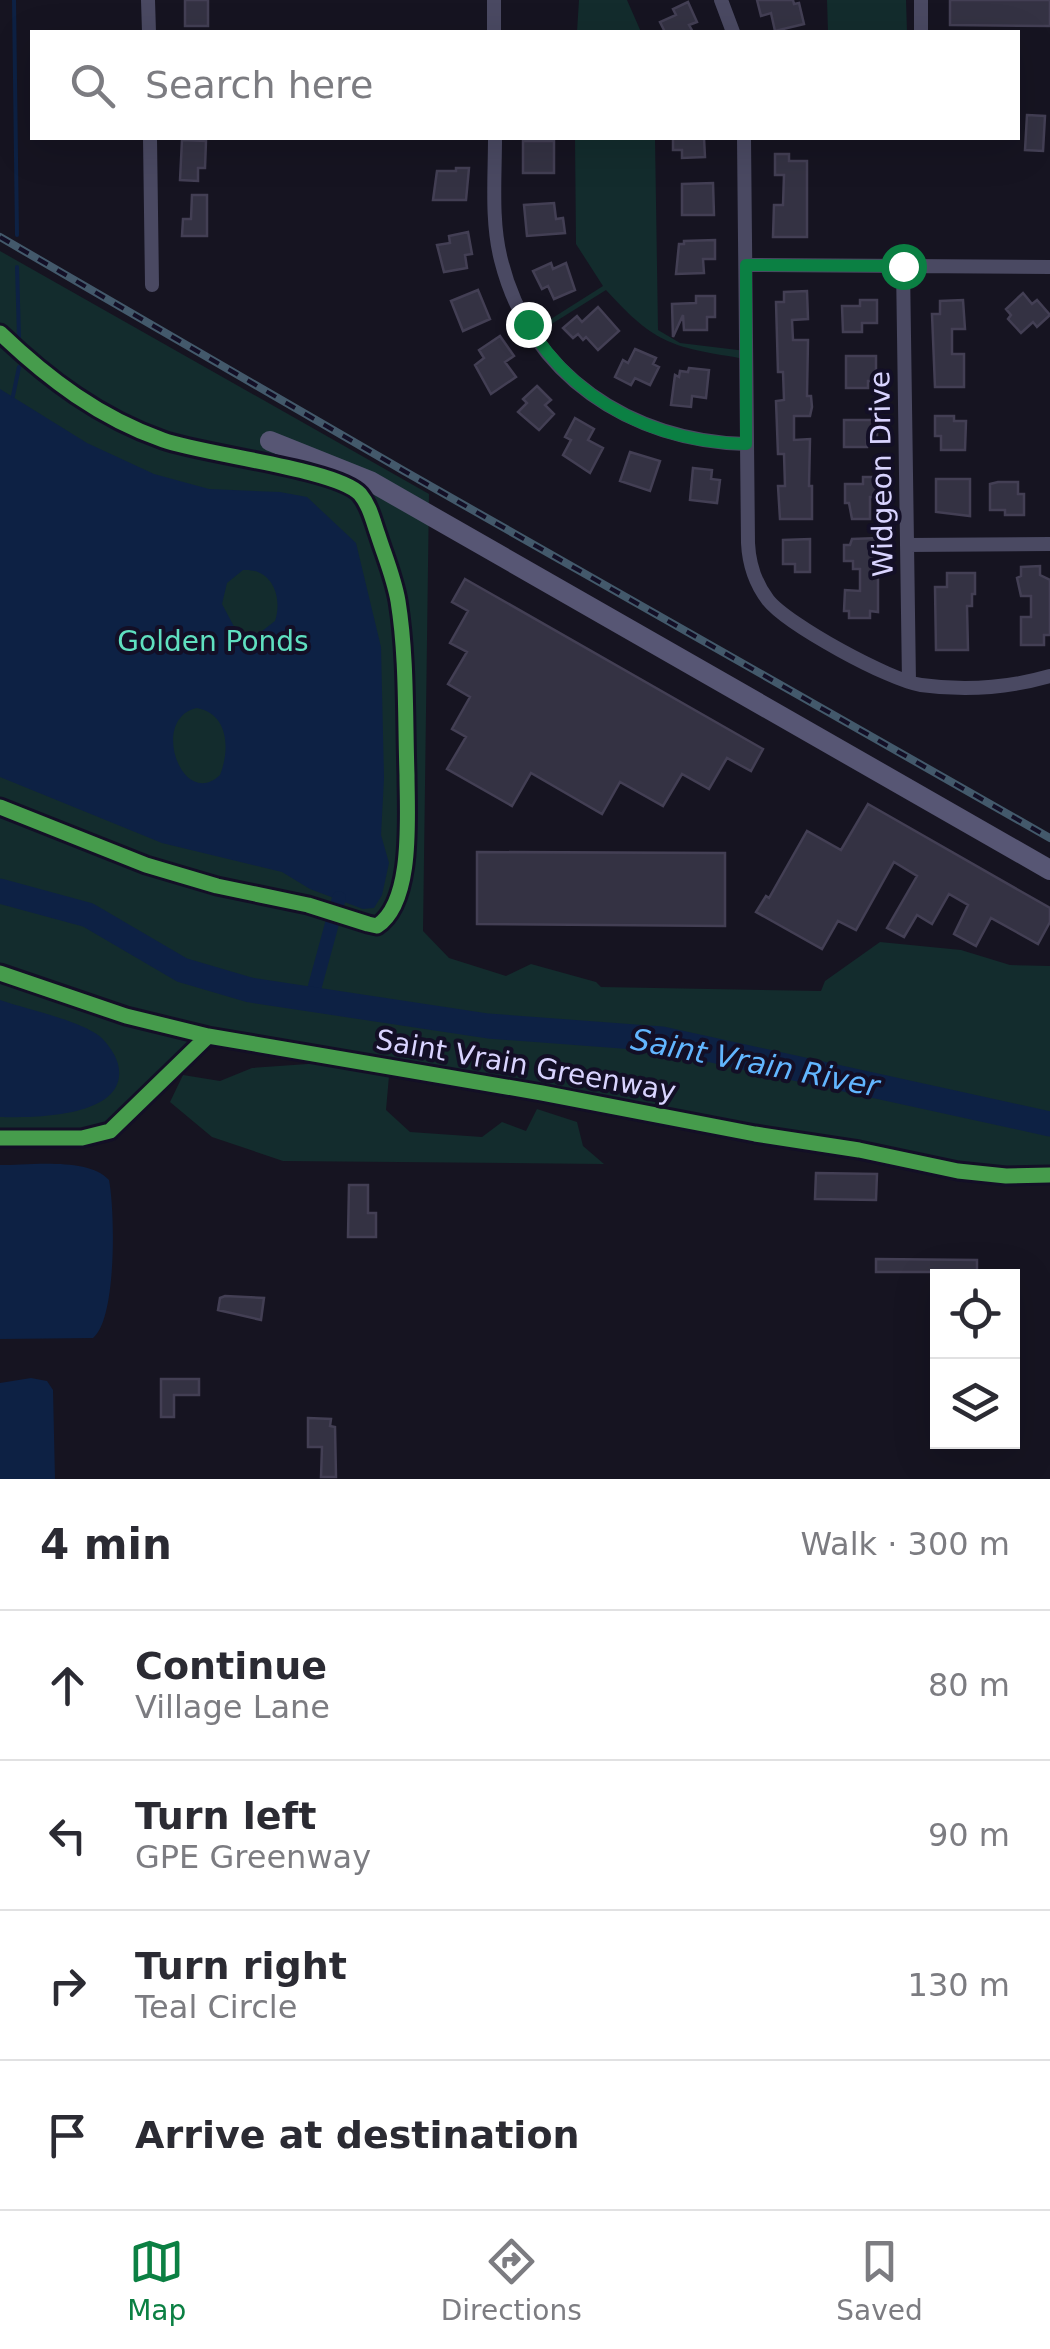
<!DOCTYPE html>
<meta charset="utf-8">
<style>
body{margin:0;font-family:"DejaVu Sans",sans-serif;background:#f7f7f7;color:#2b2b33}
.controls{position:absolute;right:30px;bottom:30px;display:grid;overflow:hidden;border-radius:0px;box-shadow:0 10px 40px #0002}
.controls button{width:90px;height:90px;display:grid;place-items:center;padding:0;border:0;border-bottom:2px solid #e1e1e2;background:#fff;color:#2b2b33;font:50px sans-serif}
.stop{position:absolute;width:30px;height:30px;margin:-22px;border:8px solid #0b8043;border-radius:50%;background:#fff}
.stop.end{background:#0b8043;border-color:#fff;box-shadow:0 2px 10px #0008}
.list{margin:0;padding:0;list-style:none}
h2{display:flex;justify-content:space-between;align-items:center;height:130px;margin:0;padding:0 40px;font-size:42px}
h2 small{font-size:32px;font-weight:400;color:#7c7c81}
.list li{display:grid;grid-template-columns:65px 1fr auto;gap:30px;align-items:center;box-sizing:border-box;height:150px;padding:0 40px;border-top:2px solid #e1e1e2}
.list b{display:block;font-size:38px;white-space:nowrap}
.list p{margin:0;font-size:32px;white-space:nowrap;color:#7c7c81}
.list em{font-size:32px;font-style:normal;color:#7c7c81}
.icon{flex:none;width:55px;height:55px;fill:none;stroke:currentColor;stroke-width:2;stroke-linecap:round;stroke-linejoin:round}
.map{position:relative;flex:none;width:1050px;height:1479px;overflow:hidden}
.search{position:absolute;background:#fff;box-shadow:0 10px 40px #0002;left:30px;right:30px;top:30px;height:110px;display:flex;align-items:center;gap:25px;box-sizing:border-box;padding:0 35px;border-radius:0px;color:#7c7c81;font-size:38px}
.sheet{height:730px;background:#fff}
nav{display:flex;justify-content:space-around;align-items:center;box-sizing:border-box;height:140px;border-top:2px solid #e1e1e2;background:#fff;font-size:28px;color:#7c7c81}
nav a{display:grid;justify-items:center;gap:5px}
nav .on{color:#0b8043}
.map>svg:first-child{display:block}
</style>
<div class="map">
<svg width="1050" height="1479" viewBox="0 0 1050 1479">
<rect width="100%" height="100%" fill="#161421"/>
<path fill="#132c2d" d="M579,0H627L641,32H577Z
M827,0H906L907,32H828Z
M575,138H655L658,330L680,343L746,351V359C673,347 657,346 606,290L534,335L532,331L603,286L576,244Z
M0,251L429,494L423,931L449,958L506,976L531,964L596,982L601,987L821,991L825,981L880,942L961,950L1010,965L1050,966V1175L1006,1176L958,1171L859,1150L755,1134L542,1093L208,1036L110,1131L82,1138H0Z
M322,1063L389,1076L386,1110L410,1132L482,1137L502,1122L526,1131L537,1109L577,1122L583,1146L604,1164L283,1161L212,1137L170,1102L183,1075L220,1081L252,1068Z"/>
<path fill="#0d2144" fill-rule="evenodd" d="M0,389L87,443L154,474L209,489L280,492L307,497L356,543L381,647L384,778L381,835L389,863L382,895L374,908L363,909L310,889L282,872L162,843L0,777ZM243,570C272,568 283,597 275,621L253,638L238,634L222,604L227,583ZM197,708C229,714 230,750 220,775C182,811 149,718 197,708Z
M0,1000C26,1009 73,1019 95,1033C105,1039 115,1053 118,1064C131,1118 32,1118 0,1117Z
M0,1165C29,1165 89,1157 109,1180C115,1210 117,1319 93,1338L0,1339Z
M31,1378L47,1381L53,1390L55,1479H0V1383Z"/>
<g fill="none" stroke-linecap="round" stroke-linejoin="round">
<path stroke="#0d2144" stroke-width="4" d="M14,0L17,235
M17,267L19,337
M13,396L19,367"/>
<path stroke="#0d2144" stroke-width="14" d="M312,997L339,898"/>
<path stroke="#0d2144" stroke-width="25" d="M0,891L88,915L182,970L250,990L488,1026L662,1039L1050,1124"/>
</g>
<path fill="#343243" stroke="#433f54" stroke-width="2.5" d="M185,0H208V26H185Z
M757,0H793L794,4L799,3L804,24L775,31L771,13L761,16Z
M950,0H1050V26L950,25Z
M688,2L697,22L689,25L693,32H665L660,22L676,15L673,9Z
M1027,115L1045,116L1043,151L1025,150Z
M673,138H704L705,157L682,158V150H673Z
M182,140L206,141L205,168H198V181L180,180Z
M523,141H554V173H523Z
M775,154H789V161H807V237H773L774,205H783L784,175H775Z
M456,168H469L466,200H433L437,171H456Z
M713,183L714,215H682V184Z
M192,195H207V236H182L183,219H191Z
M554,203L556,219L563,218L565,233L527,236L524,205Z
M468,232L472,254L465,255L467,268L444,272L437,245L450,243L449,236Z
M715,240V259H703L704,273L676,274L679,244H684V241Z
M551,263L553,269L566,263L575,290L554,299L548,286L542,289L533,271Z
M478,290L490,319L463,331L451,301Z
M807,291L808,319L792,320L793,340H808L807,396H811L812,407L810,416H794V440L810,439L809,486H812V519H780L778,486H785L784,454H778L776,401L784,400L783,372H778L776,302H784V292Z
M1023,293L1032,304L1037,300L1050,315L1037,327L1033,322L1021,333L1008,319L1011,315L1006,309Z
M696,296H715V317H707V330H684L683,315L673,337L672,304L696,303Z
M860,300H877V323H862V332H843L842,306H860Z
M963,300L965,329H952V354H964V387H935L932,314H940V301Z
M598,307L619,331L598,350L586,337L583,340L578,334L573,338L563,328L577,316L582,322Z
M500,336L514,356L505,362L516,377L491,394L475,365L484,358L479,350Z
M635,349L656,358L653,364L659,367L650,385L635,378L631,385L615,377L623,360L628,363Z
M846,356H876V381H868V388H846Z
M689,368L709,370L706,398L692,396L691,407L671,405L675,375L679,377L680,371L688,372Z
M537,386L551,400L545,405L554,414L539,430L518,412L527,403L523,399Z
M935,416H954V421H966L965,450H941V436H935Z
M575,418L594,429L588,440L603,448L590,473L563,455L571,440L565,437Z
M844,420H877V440H867V447H844Z
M630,452L660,461L650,491L620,481Z
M693,468L712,470L711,479L720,480L717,503L690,500Z
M863,477H878V497H870V519H852L849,503H845V484H863Z
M936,479H970V516L936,512Z
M998,482H1018V494H1024V515H1005V510H990V484Z
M878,538V612L870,611V618H849V611H844L845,590L860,591V569H853V561H844V545H850L852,539Z
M810,539V572H795V564H783V540Z
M1040,566V575L1050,580V635H1044V645H1021V617H1031V596H1021L1017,578L1021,576V567Z
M947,573H975V594H972V606H967L968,650H936L935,587H947Z
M465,579L763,749L751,771L727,758L709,789L682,774L663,806L620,782L602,814L531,773L512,806L447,769L466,737L452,729L470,697L448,684L467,652L450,643L468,611L452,602Z
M868,804L1050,908V922L1038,944L991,918L976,946L954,934L968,905L949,894L932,924L917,915L904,937L887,928L917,876L894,862L856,930L838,921L822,949L756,912L766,896L769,898L807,831L841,850Z
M477,852L725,853V926L477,924Z
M816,1173L877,1174L876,1200L815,1199Z
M349,1185H368V1213H376V1237H348Z
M876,1259L977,1260V1272H876Z
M225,1296L264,1298L261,1320L218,1310L220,1298Z
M161,1379H199V1395H174V1417H161Z
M308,1418L331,1419L330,1426L335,1427L336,1477H321L322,1447H308Z"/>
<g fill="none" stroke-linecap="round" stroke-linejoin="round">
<path stroke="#4a4962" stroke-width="14" d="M148,0L149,32
M494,0V32
M721,0L733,32
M921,0V32
M150,138L152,285
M495,138C495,178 491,221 501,260C530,376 631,441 746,444
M744,138L748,543C749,564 755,583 768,600C788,625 889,680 921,685C964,691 1008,688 1050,676
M746,265L1050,267
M903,266L909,682
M907,545L1050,544"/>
<path stroke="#575674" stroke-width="20" d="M270,441L370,481L1050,870"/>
<defs>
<path id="rail" d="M0,237L404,471L1050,838"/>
</defs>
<use href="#rail" stroke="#43596b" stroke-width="8"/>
<use href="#rail" stroke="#130f26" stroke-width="4" stroke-dasharray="11" stroke-linecap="butt"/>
<defs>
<path id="cycleway" d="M0,333C48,379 100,418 163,440C205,455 337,469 360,494C370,506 373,521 378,535C385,557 394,578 398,601C407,657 405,717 407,775C407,814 414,902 377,926L368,924L308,905L217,886L146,865L0,807
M0,973L126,1016L208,1036L542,1093L755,1134L859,1150L958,1171L1006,1176L1050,1175
M0,1138H82L110,1131L208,1036"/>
</defs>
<use href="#cycleway" stroke="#130f26" stroke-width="21"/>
<use href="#cycleway" stroke="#469c4c" stroke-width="15"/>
</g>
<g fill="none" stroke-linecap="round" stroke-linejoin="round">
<path stroke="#0b8043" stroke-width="12" d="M528,324C575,403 656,442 746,444V265L903,266"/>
</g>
<g text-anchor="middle" stroke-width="8" stroke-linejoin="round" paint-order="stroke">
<g font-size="28" fill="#d9d4ff" stroke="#130f26">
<text transform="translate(881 474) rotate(-91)" y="10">Widgeon Drive</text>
<text transform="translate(526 1065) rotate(10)" y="10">Saint Vrain Greenway</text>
</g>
<g font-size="28" fill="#5fe0c0" stroke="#130f26">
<text x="213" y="651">Golden Ponds</text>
</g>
<g font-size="30" font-style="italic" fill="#62b6ff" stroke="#130f26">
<text transform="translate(755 1063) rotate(11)" y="10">Saint Vrain River</text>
</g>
</g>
</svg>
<div class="controls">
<button><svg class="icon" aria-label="locate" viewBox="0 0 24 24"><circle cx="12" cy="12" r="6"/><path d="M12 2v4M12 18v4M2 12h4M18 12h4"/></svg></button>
<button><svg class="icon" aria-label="layers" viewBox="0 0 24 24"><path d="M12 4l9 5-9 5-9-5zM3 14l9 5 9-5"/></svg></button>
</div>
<div class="stop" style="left:903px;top:266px"></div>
<div class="stop end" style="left:528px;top:324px"></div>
<div class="search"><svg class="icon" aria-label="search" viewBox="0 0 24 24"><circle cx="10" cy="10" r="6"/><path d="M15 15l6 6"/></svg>Search here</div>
</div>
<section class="sheet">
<h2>4 min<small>Walk · 300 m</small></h2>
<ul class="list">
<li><svg class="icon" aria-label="ahead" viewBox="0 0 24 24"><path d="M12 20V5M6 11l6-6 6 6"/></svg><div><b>Continue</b><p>Village Lane</p></div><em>80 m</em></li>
<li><svg class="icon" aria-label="left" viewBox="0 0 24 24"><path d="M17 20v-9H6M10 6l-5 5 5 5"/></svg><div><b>Turn left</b><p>GPE Greenway</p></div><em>90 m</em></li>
<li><svg class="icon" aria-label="right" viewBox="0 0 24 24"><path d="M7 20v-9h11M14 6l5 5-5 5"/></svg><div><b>Turn right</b><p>Teal Circle</p></div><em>130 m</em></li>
<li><svg class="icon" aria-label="arrive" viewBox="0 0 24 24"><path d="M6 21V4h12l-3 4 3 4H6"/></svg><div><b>Arrive at destination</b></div></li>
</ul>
</section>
<nav>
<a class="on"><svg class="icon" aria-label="map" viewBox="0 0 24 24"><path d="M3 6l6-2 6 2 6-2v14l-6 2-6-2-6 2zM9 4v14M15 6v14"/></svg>Map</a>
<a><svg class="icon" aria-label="directions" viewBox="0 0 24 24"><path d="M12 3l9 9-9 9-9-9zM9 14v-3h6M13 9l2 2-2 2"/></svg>Directions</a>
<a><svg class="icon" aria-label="saved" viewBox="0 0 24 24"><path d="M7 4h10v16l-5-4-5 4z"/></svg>Saved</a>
</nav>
